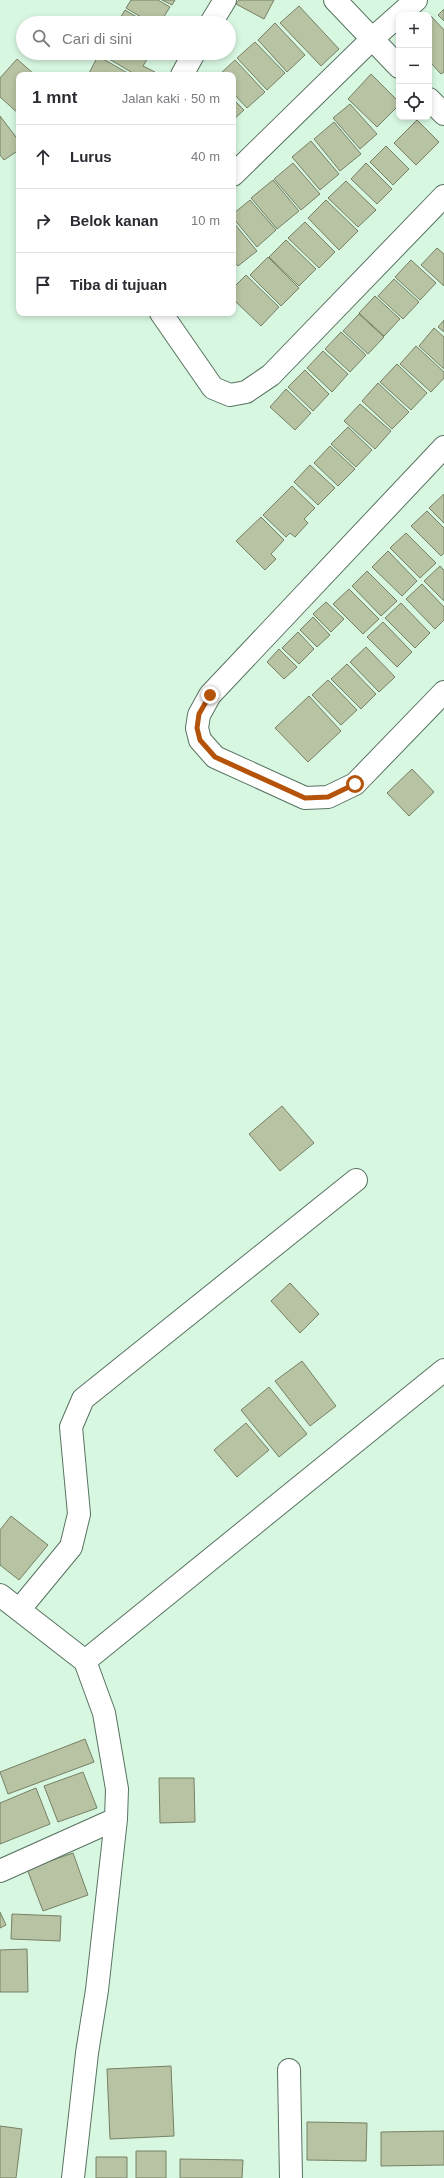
<!DOCTYPE html>
<html lang="id">
<meta charset="utf-8">
<style>
body{margin:0;font-family:Helvetica,sans-serif;background:#f2f2f3;color:#2b2b33}
.controls{position:absolute;right:12px;top:12px;display:grid;overflow:hidden;border-radius:8px;box-shadow:0 2px 6px #0003}
.controls button{width:36px;height:36px;display:grid;place-items:center;padding:0;border:0;border-bottom:1px solid #e1e1e2;background:#fff;color:#2b2b33;font:20px sans-serif}
.stop{position:absolute;width:12px;height:12px;margin:-9px;border:3px solid #b45309;border-radius:50%;background:#fff}
.stop.end{background:#b45309;border-color:#fff;box-shadow:0 1px 4px #0008}
.list{margin:0;padding:0;list-style:none}
h2{display:flex;justify-content:space-between;align-items:center;height:52px;margin:0;padding:0 16px;font-size:17px}
h2 small{font-size:13px;font-weight:400;color:#7c7c81}
.list li{display:grid;grid-template-columns:26px 1fr auto;gap:12px;align-items:center;box-sizing:border-box;height:64px;padding:0 16px;border-top:1px solid #e1e1e2}
.list b{display:block;font-size:15px;white-space:nowrap}
.list em{font-size:13px;font-style:normal;color:#7c7c81}
.icon{flex:none;width:22px;height:22px;fill:none;stroke:currentColor;stroke-width:2;stroke-linecap:round;stroke-linejoin:round}
.map{position:relative;flex:none;width:444px;height:2178px;overflow:hidden}
.search{position:absolute;background:#fff;box-shadow:0 2px 6px #0003;left:16px;top:16px;width:220px;height:44px;display:flex;align-items:center;gap:10px;box-sizing:border-box;padding:0 14px;border-radius:22px;color:#7c7c81;font-size:15px}
.panel{position:absolute;background:#fff;box-shadow:0 2px 6px #0003;left:16px;top:72px;width:220px;height:244px;border-radius:8px}
.map>svg:first-child{display:block}
</style>
<div class="map">
<svg width="444" height="2178" viewBox="0 0 444 2178">
<rect width="100%" height="100%" fill="#d8f7e1"/>
<path fill="#b8c3a4" stroke="#768064" d="M131,0H158L170,7L160,23H151L126,8Z
M162,0H175L172,5Z
M239,0H274L264,19L236,4Z
M299,6L339,49L321,66L280,23Z
M444,9V21L438,15Z
M125,10L147,23H117Z
M431,16L444,30V72L441,74L429,61V18Z
M275,23L305,55L287,72L258,40Z
M255,42L285,73L267,90L237,58Z
M99,53H151L143,66L155,72L153,75H136Z
M98,56L131,75H88Z
M17,59L35,75H19V114L0,97V78Z
M235,60L265,92L247,108L233,93V75H219Z
M371,74L399,102V105L377,127L348,99Z
M233,99L244,110L233,120Z
M350,104L377,134L360,149L333,118Z
M0,116L19,141V150L4,160L0,155Z
M417,120L439,142L416,165L394,143Z
M334,122L361,154L340,171L314,139Z
M311,141L339,174L320,190L292,157Z
M386,146L409,169L393,185L370,162Z
M293,163L320,194L301,210L274,179Z
M366,163L392,189L377,204L351,179Z
M273,180L299,211L277,229L251,198Z
M346,181L376,210L358,227L328,198Z
M250,200L276,230L257,247L233,218V214Z
M326,200L358,231L339,250L308,218Z
M233,222L257,251L238,266L233,260Z
M305,222L335,252L319,268L288,238Z
M286,240L316,269L299,286L269,257Z
M437,248L444,254V286L421,265Z
M268,257L299,288L281,306L250,275Z
M411,260L436,283L420,300L395,277Z
M246,275L279,307L261,326L233,299V288Z
M394,279L419,302L403,319L378,296Z
M375,296L400,319L384,336L359,313Z
M359,314L384,337L368,354L343,331Z
M444,320V332L438,327Z
M434,328L444,337V369L419,346Z
M341,332L366,355L350,372L325,349Z
M416,346L444,372V378L431,392L400,364Z
M323,351L348,374L332,392L307,368Z
M397,364L427,393L411,410L380,382Z
M305,370L329,394L313,411L288,387Z
M378,383L409,412L392,429L362,401Z
M286,389L311,413L295,430L270,407Z
M360,404L391,431L375,449L344,421Z
M348,427L372,450L356,467L331,444Z
M330,446L355,469L338,486L314,463Z
M310,465L335,488L318,505L294,482Z
M292,486L315,508L304,519L308,523L295,537L290,533L286,537L263,515Z
M444,494V523L429,508Z
M427,511L444,528V553L441,556L411,526Z
M261,517L284,540L271,554L276,559L265,570L236,541Z
M406,533L436,563L420,578L390,548Z
M388,551L417,581L402,596L372,567Z
M440,566L444,570V601L424,581Z
M367,571L397,601L381,616L352,586Z
M422,584L444,607V620L435,629L406,599Z
M349,589L379,619L363,634L333,604Z
M326,602L344,619L331,632L313,614Z
M401,603L430,633L415,648L385,618Z
M313,617L330,635L317,647L300,630Z
M383,622L412,652L397,667L367,637Z
M298,632L314,649L299,664L282,648Z
M366,647L395,677L379,692L350,662Z
M279,649L297,667L284,679L267,662Z
M347,664L376,694L361,709L331,679Z
M328,680L357,710L341,725L312,695Z
M309,696L341,731L308,762L275,728Z
M412,769L434,792L409,816L387,793Z
M282,1106L314,1143L280,1171L249,1134Z
M290,1283L319,1314L300,1333L271,1301Z
M302,1361L336,1406L310,1426L275,1381Z
M269,1387L307,1434L279,1457L241,1410Z
M246,1423L269,1450L237,1477L214,1450Z
M11,1516L48,1545L19,1580L0,1565V1530Z
M85,1739L94,1762L8,1794L0,1772Z
M83,1772L97,1808L58,1822L44,1786Z
M159,1778H194L195,1822L160,1823Z
M36,1788L50,1824L0,1844V1803Z
M73,1853L88,1895L43,1911L27,1869Z
M0,1912L6,1925L0,1928Z
M12,1914L61,1916L60,1941L11,1939Z
M27,1949L28,1992H0V1950Z
M171,2066L174,2136L110,2139L107,2069Z
M307,2122L367,2123L366,2161L307,2160Z
M0,2126L22,2129L16,2178H0Z
M444,2131V2165L381,2166V2132Z
M136,2151H166V2178H136Z
M96,2157H127V2178H96Z
M180,2159L243,2160L242,2178H180Z"/>
<g fill="none" stroke-linecap="round" stroke-linejoin="round">
<defs>
<path id="minor" d="M335,0L399,67
M211,23L225,0
M182,75L194,53
M429,99L444,114
M233,175L372,39L416,0
M161,313L213,388L230,395L246,392L271,375L444,196
M444,447L210,695L199,715L197,728L200,740L215,757L305,798L328,797L355,784L444,692
M0,1595L85,1661L104,1713L117,1789L116,1819L97,1990L87,2053L73,2178
M19,1610L71,1547L79,1514L71,1427L83,1399L356,1180
M85,1661L444,1370
M0,1871L116,1819
M289,2070L291,2178"/>
</defs>
<use href="#minor" stroke="#577360" stroke-width="24"/>
<use href="#minor" stroke="#fff" stroke-width="22"/>
</g>
<g fill="none" stroke-linecap="round" stroke-linejoin="round">
<path stroke="#b45309" stroke-width="5" d="M210,695L199,714L197,728L200,740L215,757L305,798L328,797L355,784"/>
</g>
</svg>
<div class="controls">
<button>+</button>
<button>−</button>
<button><svg class="icon" aria-label="locate" viewBox="0 0 24 24"><circle cx="12" cy="12" r="6"/><path d="M12 2v4M12 18v4M2 12h4M18 12h4"/></svg></button>
</div>
<div class="stop" style="left:355px;top:784px"></div>
<div class="stop end" style="left:210px;top:695px"></div>
<div class="search"><svg class="icon" aria-label="search" viewBox="0 0 24 24"><circle cx="10" cy="10" r="6"/><path d="M15 15l6 6"/></svg>Cari di sini</div>
<section class="panel">
<h2>1 mnt<small>Jalan kaki · 50 m</small></h2>
<ul class="list">
<li><svg class="icon" aria-label="ahead" viewBox="0 0 24 24"><path d="M12 20V5M6 11l6-6 6 6"/></svg><div><b>Lurus</b></div><em>40 m</em></li>
<li><svg class="icon" aria-label="right" viewBox="0 0 24 24"><path d="M7 20v-9h11M14 6l5 5-5 5"/></svg><div><b>Belok kanan</b></div><em>10 m</em></li>
<li><svg class="icon" aria-label="arrive" viewBox="0 0 24 24"><path d="M6 21V4h12l-3 4 3 4H6"/></svg><div><b>Tiba di tujuan</b></div></li>
</ul>
</section>
</div>
